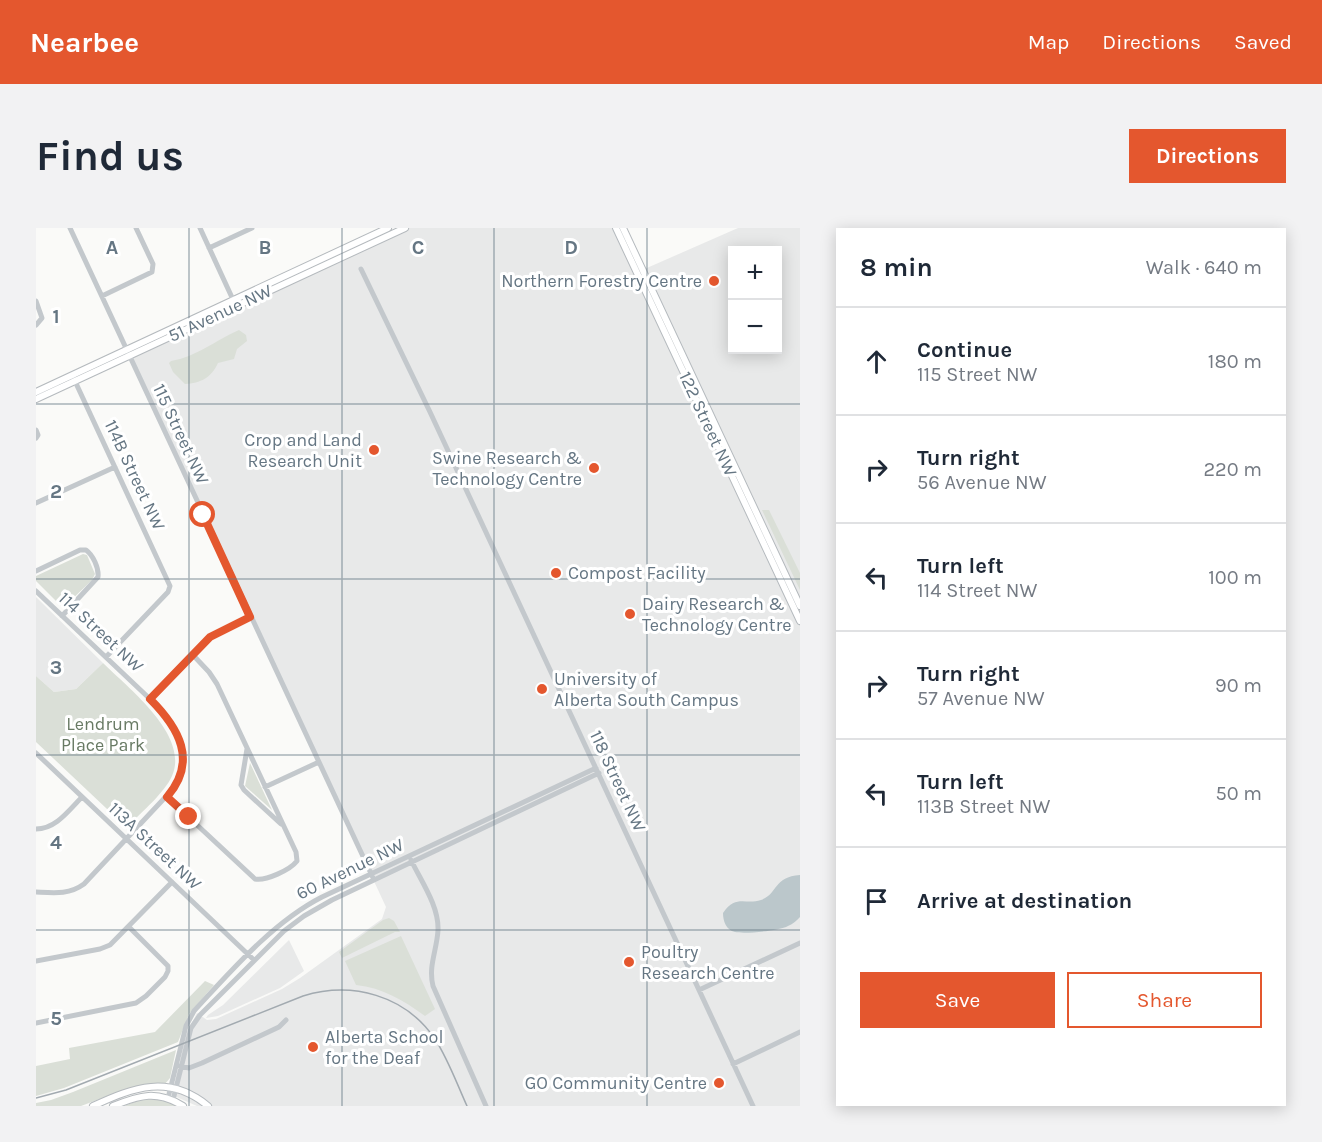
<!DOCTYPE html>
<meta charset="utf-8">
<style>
body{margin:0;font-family:Karla,sans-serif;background:#f2f2f3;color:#1f2937}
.controls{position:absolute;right:18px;top:18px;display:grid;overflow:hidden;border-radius:0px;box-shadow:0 3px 15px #0003}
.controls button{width:54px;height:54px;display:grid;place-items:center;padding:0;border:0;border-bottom:2px solid #e0e1e3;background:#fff;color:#1f2937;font:30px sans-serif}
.stop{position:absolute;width:18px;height:18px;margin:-14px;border:4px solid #e4572e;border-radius:50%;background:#fff}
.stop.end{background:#e4572e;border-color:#fff;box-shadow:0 2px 6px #0008}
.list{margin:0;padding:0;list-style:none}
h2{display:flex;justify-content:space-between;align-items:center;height:78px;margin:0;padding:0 24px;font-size:26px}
h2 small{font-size:20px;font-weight:400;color:#747a83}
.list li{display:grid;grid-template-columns:39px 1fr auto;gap:18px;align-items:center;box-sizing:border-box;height:108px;padding:0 24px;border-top:2px solid #e0e1e3}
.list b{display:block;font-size:22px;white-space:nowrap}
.list p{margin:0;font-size:20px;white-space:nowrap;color:#747a83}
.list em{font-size:20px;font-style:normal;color:#747a83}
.actions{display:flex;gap:12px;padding:18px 24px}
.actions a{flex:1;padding:14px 0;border:2px solid #e4572e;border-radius:0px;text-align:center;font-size:21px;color:#e4572e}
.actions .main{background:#e4572e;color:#fff}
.icon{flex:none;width:33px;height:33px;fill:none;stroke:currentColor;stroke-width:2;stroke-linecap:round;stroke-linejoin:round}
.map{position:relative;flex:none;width:764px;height:878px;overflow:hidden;border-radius:0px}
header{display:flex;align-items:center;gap:36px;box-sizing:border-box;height:84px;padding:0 30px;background:#e4572e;color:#fff}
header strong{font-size:28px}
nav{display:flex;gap:33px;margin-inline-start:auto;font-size:21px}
.intro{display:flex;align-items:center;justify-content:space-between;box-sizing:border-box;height:144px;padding:0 36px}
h1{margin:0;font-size:42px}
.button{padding:15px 27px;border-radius:0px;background:#e4572e;color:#fff;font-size:21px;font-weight:700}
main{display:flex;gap:36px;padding:0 36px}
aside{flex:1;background:#fff;border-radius:0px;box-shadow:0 3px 15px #0003}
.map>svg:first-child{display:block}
</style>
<header>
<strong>Nearbee</strong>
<nav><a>Map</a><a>Directions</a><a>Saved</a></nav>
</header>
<div class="intro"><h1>Find us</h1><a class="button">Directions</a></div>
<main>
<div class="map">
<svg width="764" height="878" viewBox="0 0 764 878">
<rect width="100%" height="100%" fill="#fafaf8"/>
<path fill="#e8e9e9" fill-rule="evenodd" d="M361,0H584L604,43L702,0H764V878H161L136,867L150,806L161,785L171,792L180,791L246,761L264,750L346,691L350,679L92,125ZM696,22H742V122H696Z
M0,369L67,435L40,461L18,464L0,448Z
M253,712L268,743L244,760L182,788L170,790L172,787L187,777Z"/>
<path fill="#dadfd7" d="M203,102L210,107L211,113L201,121L198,131L182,135C175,150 165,155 149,156L137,144L133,135L135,133C160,129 180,112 203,102Z
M733,282L764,345V362L726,282Z
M47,326L51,327L59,346L56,352L27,380L0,353V348Z
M67,435C92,460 154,507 136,548C129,564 106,584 93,597H88L0,514V448L18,464L40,461Z
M214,535L236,582L209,558Z
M353,690L358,693L364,704H359L306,730L303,724L347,692Z
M365,708L399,781L389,788C367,772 347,760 320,757L309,733Z
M169,753L178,757L153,786L142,814L28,860L0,868V838L34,831L33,820L119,804Z
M140,822L134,850L128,857L93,860L45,878H0V875L15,872L37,864Z
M119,871L133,874L140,878H88L104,872Z"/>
<path fill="#bbc7cb" d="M764,647V689C761,692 757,696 752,698C743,703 709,706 699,704C690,702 687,693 687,685C700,666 709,677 725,672C742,666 737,649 764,647Z"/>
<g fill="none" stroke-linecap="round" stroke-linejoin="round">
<defs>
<path id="major" d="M580,0L764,393
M587,0L764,378
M0,164L352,0
M0,171L369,0
M57,878C98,859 133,846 172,878
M77,878C104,867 121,862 147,878"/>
</defs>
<use href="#major" stroke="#b5babe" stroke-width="8"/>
<path stroke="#c3c8cc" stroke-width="5" d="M34,0L338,652
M164,0L199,76
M173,20L216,0
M325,41L394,184L717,878
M66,68L116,44L117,36L100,0
M0,73L6,90L0,97
M38,151L134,358L132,364L70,429
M0,202L2,207L0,210
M0,275L79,239
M0,343L44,322H50C57,327 63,340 62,349L26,388
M0,363L114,471L130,489L144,513L147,527L145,548L137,561L48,656C33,667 18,665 0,664
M114,471L174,409L214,389
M211,521L205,557L208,562L245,596
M0,525L218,732
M229,559L283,534
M131,569L219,651C230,653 254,642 261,633L260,624L181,456L173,444L156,426
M0,601C20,601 33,582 46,569
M375,632C385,653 403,678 402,702C401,722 392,738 397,758L450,878
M0,733L64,721L74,717L136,654
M663,762L764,715
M0,795L100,775L110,768L129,749L132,743V738L93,699
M697,836L764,804
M144,838L153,840L166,835L243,799L250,792
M132,870L150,798L158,783C195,743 237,694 286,669L560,540
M137,872L155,800L164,787L248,703L268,688L296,672L563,545"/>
<use href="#major" stroke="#fff" stroke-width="6"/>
<path stroke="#a2aab0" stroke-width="1.5" d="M0,870L30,862L267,768C316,753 369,767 399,811C412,831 421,856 431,878"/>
</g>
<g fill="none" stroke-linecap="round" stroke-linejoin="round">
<path stroke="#e4572e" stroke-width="8" d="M153,589L131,569C162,533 143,500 114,471L174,409L214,389L167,287"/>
</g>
<path fill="none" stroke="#657683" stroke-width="1.5" stroke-opacity="0.55" d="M153,0V878M306,0V878M458,0V878M611,0V878M0,176H764M0,351H764M0,527H764M0,702H764"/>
<g fill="#e4572e" stroke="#fff" stroke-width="2">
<circle cx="678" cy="53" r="6"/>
<circle cx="338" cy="222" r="6"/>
<circle cx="558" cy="240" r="6"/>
<circle cx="520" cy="345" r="6"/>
<circle cx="594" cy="386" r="6"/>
<circle cx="506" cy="461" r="6"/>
<circle cx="593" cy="734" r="6"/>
<circle cx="277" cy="819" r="6"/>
<circle cx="683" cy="855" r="6"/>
</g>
<g text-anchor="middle" stroke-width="6" stroke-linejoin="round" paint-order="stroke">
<g font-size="18" fill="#657683" stroke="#fff" text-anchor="start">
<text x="666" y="59" text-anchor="end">Northern Forestry Centre</text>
<text x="326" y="218" text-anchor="end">Crop and Land<tspan x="326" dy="21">Research Unit</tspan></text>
<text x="546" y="236" text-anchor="end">Swine Research &amp;<tspan x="546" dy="21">Technology Centre</tspan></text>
<text x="532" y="351">Compost Facility</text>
<text x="606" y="382">Dairy Research &amp;<tspan x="606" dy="21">Technology Centre</tspan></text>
<text x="518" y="457">University of<tspan x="518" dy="21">Alberta South Campus</tspan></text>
<text x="605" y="730">Poultry<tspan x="605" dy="21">Research Centre</tspan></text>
<text x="289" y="815">Alberta School<tspan x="289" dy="21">for the Deaf</tspan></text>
<text x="671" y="861" text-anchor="end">GO Community Centre</text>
</g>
<g font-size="18" fill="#657683" stroke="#fff">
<text transform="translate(184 85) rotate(-25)" y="6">51 Avenue NW</text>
<text transform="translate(672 196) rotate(65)" y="6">122 Street NW</text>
<text transform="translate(145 206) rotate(65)" y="6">115 Street NW</text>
<text transform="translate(99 247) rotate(65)" y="6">114B Street NW</text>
<text transform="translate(65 404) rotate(43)" y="6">114 Street NW</text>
<text transform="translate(582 553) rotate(65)" y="6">118 Street NW</text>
<text transform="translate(119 618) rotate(43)" y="6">113A Street NW</text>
<text transform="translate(314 641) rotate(-26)" y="6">60 Avenue NW</text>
</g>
<g font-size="18" fill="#687a64" stroke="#fff">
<text x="67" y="502">Lendrum<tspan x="67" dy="21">Place Park</tspan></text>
</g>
</g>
<g font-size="20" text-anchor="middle" font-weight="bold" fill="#657683" stroke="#fff" stroke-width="6" stroke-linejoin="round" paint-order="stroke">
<text x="76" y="26">A</text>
<text x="229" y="26">B</text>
<text x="382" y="26">C</text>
<text x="535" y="26">D</text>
<text x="20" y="95">1</text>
<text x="20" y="270">2</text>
<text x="20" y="446">3</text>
<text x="20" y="621">4</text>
<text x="20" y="797">5</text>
</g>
</svg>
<div class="controls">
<button>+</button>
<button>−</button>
</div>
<div class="stop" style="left:167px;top:287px"></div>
<div class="stop end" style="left:153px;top:589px"></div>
</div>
<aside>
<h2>8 min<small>Walk · 640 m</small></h2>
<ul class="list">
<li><svg class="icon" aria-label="ahead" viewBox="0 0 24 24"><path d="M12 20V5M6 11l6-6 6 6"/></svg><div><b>Continue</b><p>115 Street NW</p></div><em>180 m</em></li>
<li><svg class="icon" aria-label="right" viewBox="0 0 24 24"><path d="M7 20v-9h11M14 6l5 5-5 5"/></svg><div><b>Turn right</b><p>56 Avenue NW</p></div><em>220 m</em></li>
<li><svg class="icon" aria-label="left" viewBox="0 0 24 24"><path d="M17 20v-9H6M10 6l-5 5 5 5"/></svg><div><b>Turn left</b><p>114 Street NW</p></div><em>100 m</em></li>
<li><svg class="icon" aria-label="right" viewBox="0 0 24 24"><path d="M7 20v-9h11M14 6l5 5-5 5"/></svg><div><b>Turn right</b><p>57 Avenue NW</p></div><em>90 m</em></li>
<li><svg class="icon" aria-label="left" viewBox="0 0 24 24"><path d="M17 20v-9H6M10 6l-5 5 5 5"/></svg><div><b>Turn left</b><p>113B Street NW</p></div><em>50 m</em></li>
<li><svg class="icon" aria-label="arrive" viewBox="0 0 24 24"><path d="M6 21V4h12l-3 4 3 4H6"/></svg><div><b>Arrive at destination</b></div></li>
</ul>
<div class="actions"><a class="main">Save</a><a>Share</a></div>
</aside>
</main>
